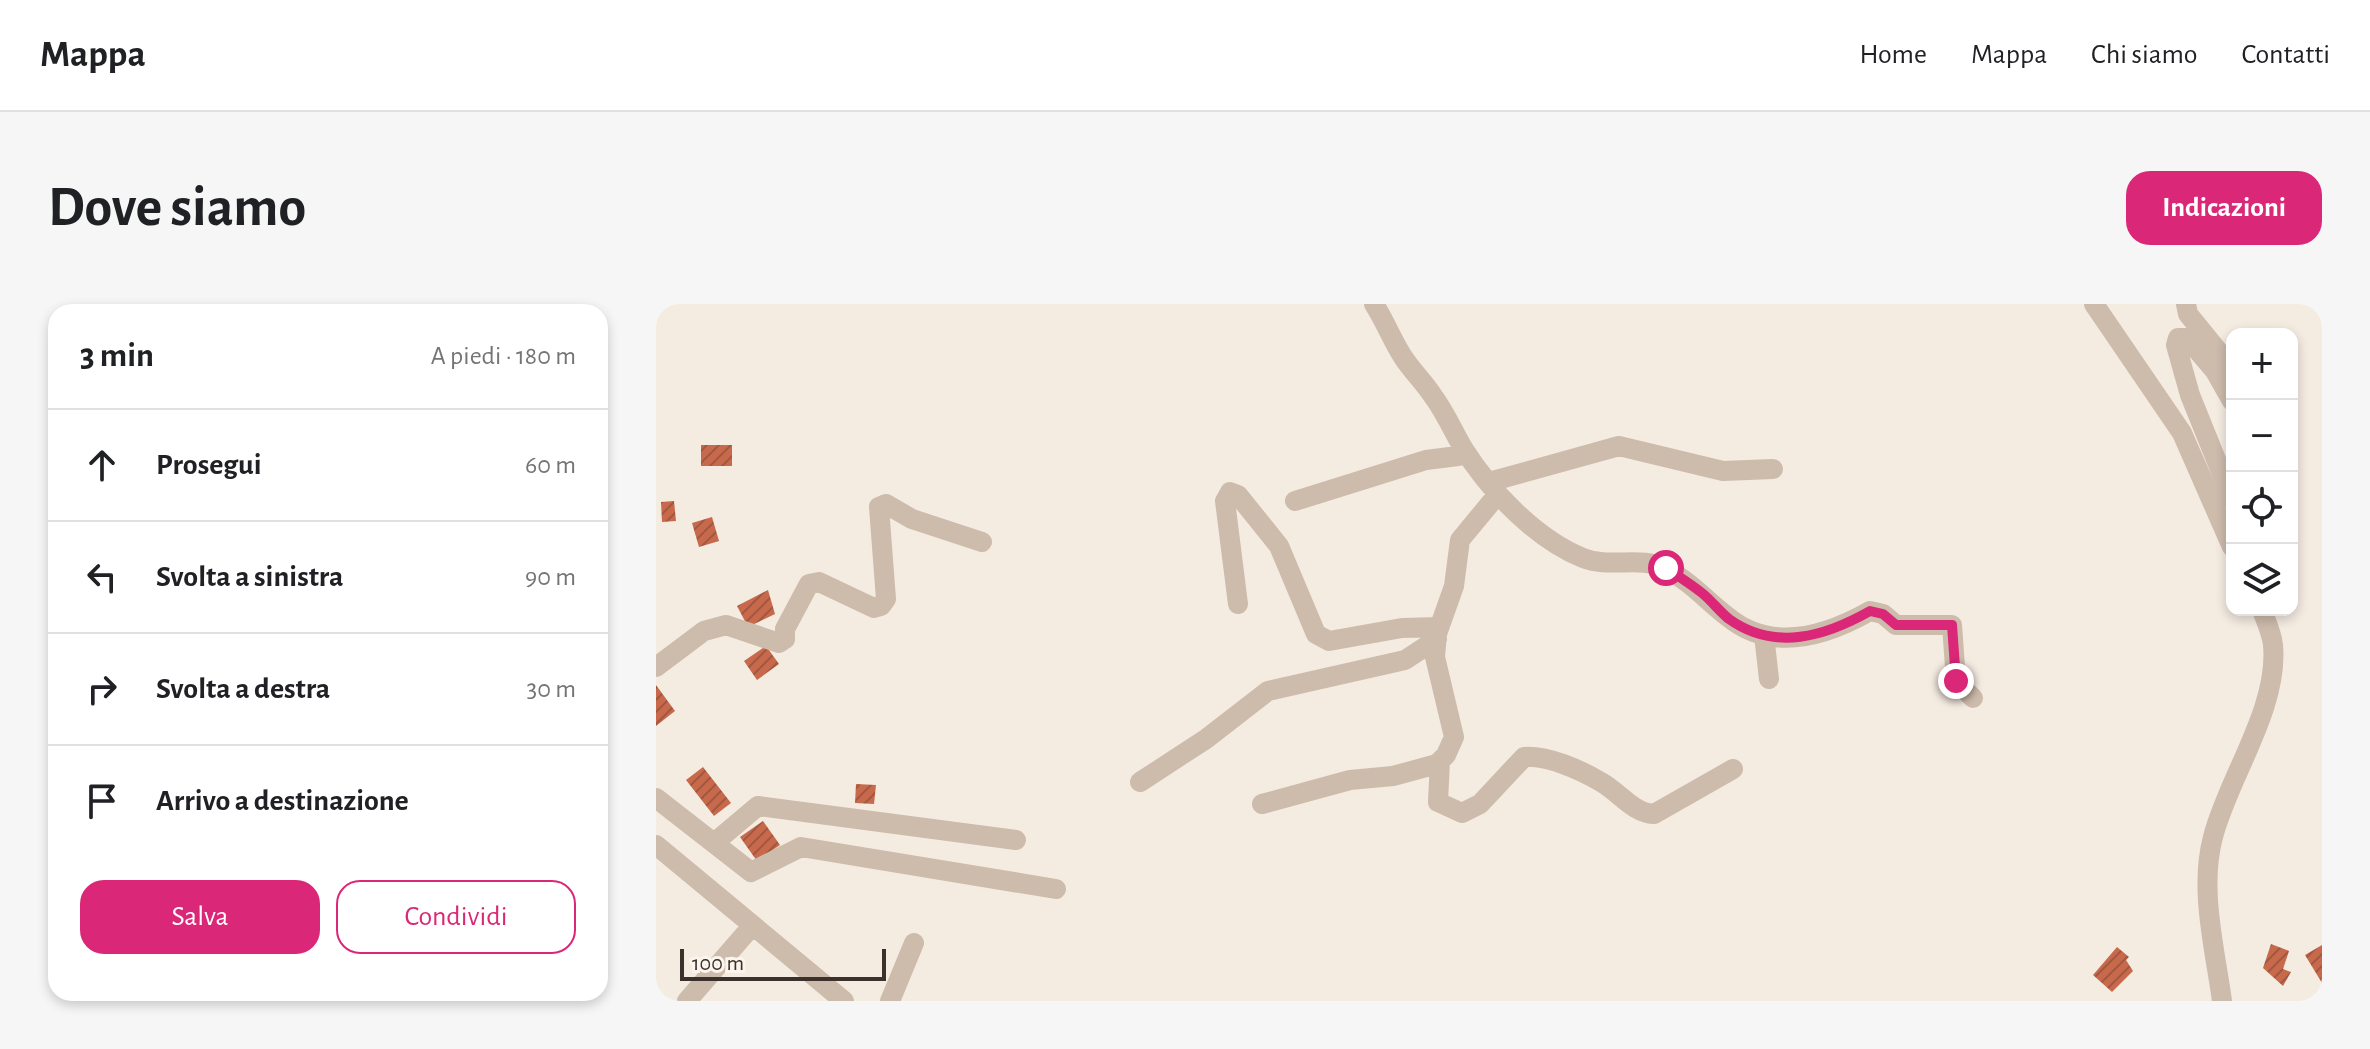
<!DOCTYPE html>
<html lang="it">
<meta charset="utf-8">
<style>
body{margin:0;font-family:"Alegreya Sans",sans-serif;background:#f6f6f6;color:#202124}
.controls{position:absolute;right:24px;top:24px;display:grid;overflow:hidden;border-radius:16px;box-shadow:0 4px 12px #0003}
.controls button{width:72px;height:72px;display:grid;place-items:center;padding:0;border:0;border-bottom:2px solid #e0e0e0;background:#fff;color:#202124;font:40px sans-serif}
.scale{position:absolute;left:24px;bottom:20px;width:206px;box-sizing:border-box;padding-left:8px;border:4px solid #3b302b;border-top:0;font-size:22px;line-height:28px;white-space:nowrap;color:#3b302b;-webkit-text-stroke:6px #fbf5ee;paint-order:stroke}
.stop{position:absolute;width:24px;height:24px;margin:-18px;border:6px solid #db2777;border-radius:50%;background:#fff}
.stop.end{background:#db2777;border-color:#fff;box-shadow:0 2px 8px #0008}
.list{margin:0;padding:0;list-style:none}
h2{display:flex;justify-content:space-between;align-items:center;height:104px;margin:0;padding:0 32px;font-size:34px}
h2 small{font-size:26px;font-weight:400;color:#757577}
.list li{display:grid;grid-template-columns:52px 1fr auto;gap:24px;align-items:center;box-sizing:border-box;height:112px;padding:0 32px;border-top:2px solid #e0e0e0}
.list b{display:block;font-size:30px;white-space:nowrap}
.list em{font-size:26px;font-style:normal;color:#757577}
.actions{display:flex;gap:16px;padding:24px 32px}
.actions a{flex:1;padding:18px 0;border:2px solid #db2777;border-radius:24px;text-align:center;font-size:28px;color:#db2777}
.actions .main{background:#db2777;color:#fff}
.icon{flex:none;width:44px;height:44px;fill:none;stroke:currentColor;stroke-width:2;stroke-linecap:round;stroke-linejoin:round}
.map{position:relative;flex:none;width:1666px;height:697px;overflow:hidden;border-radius:24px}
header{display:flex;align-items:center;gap:48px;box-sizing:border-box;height:112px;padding:0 40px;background:#fff;border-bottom:2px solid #e0e0e0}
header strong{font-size:38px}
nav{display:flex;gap:44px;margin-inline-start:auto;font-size:28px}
.intro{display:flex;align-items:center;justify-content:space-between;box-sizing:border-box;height:192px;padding:0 48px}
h1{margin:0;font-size:56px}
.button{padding:20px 36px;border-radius:24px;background:#db2777;color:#fff;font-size:28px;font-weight:700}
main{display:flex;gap:48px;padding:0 48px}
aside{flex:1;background:#fff;border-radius:24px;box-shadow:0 4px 12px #0003}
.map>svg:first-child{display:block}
</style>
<header>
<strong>Mappa</strong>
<nav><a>Home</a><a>Mappa</a><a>Chi siamo</a><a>Contatti</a></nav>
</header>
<div class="intro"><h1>Dove siamo</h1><a class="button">Indicazioni</a></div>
<main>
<aside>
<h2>3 min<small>A piedi · 180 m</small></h2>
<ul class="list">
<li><svg class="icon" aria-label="ahead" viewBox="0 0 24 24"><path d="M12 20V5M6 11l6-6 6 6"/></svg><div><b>Prosegui</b></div><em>60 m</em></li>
<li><svg class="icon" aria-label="left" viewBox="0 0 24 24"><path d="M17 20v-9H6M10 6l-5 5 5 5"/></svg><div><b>Svolta a sinistra</b></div><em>90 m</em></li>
<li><svg class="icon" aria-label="right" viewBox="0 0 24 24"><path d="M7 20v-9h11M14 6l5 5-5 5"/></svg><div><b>Svolta a destra</b></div><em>30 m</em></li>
<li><svg class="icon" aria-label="arrive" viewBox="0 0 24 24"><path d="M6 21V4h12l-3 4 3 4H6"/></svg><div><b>Arrivo a destinazione</b></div></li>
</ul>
<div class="actions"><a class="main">Salva</a><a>Condividi</a></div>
</aside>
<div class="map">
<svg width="1666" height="697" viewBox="0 0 1666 697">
<defs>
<pattern id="building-hatch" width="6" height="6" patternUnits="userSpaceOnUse" patternTransform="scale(2)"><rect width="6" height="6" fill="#c8694b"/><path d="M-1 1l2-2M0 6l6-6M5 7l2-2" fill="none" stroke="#a4573f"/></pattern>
</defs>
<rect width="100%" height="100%" fill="#f4ebe1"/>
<path fill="url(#building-hatch)" d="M45,141H76V162H45Z
M18,197L20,217L6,218L5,198Z
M56,213L63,237L43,243L36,219Z
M112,286L119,310L92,323L81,302Z
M110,342L123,360L101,376L88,357Z
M0,381L19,407L0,422Z
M47,463L75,499L58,512L30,476Z
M200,480L220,481L218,500L199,499Z
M107,517L124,541L101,557L84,533Z
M1615,640L1633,647L1627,665L1635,668L1627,682L1607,664Z
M1666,641V679L1649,651Z
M1461,643L1473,653L1470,656L1477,667L1456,688L1437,671Z"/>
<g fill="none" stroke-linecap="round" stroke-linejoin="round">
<path stroke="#cdbbac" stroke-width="20" d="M718,0C729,17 736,36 747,53C756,67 768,78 777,92C789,108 797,127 807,144C834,187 880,235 927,254C954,265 985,251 1010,265C1034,277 1051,297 1072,313C1116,349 1170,332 1214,307L1227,310L1240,321H1296L1300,377L1317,394
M1438,0L1526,129L1576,243
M1530,0L1532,10L1576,64
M1576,97L1559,67L1531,34H1522L1520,41L1534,91L1576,195
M833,178L963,142L1067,167L1117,165
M639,197L770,156L802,152L809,147
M582,300L569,197L574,188L582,191L623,242L660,330L673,337L746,324L783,323
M1108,331L1113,375
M0,363L48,327L70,321L123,339L129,335V325L153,280L163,278L218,304L225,302L230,295L223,203L230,200L256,215L326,238
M784,457L782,498L806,509L824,500L868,453C891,451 925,466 945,478C963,488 977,509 998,510L1077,465
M484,478L550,435L612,387L749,356L781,335
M0,494L95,568L145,543L400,585
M606,500L694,476L737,472L781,460L790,451L798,433L779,353L781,330L798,282L804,236L842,190
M58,539L102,502L360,536
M0,541L188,697
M31,697L96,622
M234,697L258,639
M1566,697C1559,645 1543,585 1557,533C1572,474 1623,404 1617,341C1616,330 1610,317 1606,306"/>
</g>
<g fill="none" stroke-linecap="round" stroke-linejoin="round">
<path stroke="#db2777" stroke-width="10" d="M1010,264C1022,272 1035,280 1046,289C1056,297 1063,307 1073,315C1119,348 1170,332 1214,307L1227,310L1240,321H1296L1300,377"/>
</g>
</svg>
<div class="controls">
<button>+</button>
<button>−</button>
<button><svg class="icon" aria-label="locate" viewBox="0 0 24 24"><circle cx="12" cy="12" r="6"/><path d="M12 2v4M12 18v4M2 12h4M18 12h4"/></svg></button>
<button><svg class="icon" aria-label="layers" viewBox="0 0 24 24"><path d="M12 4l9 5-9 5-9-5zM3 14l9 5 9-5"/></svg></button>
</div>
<div class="scale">100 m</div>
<div class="stop" style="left:1010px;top:264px"></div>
<div class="stop end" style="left:1300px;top:377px"></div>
</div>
</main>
